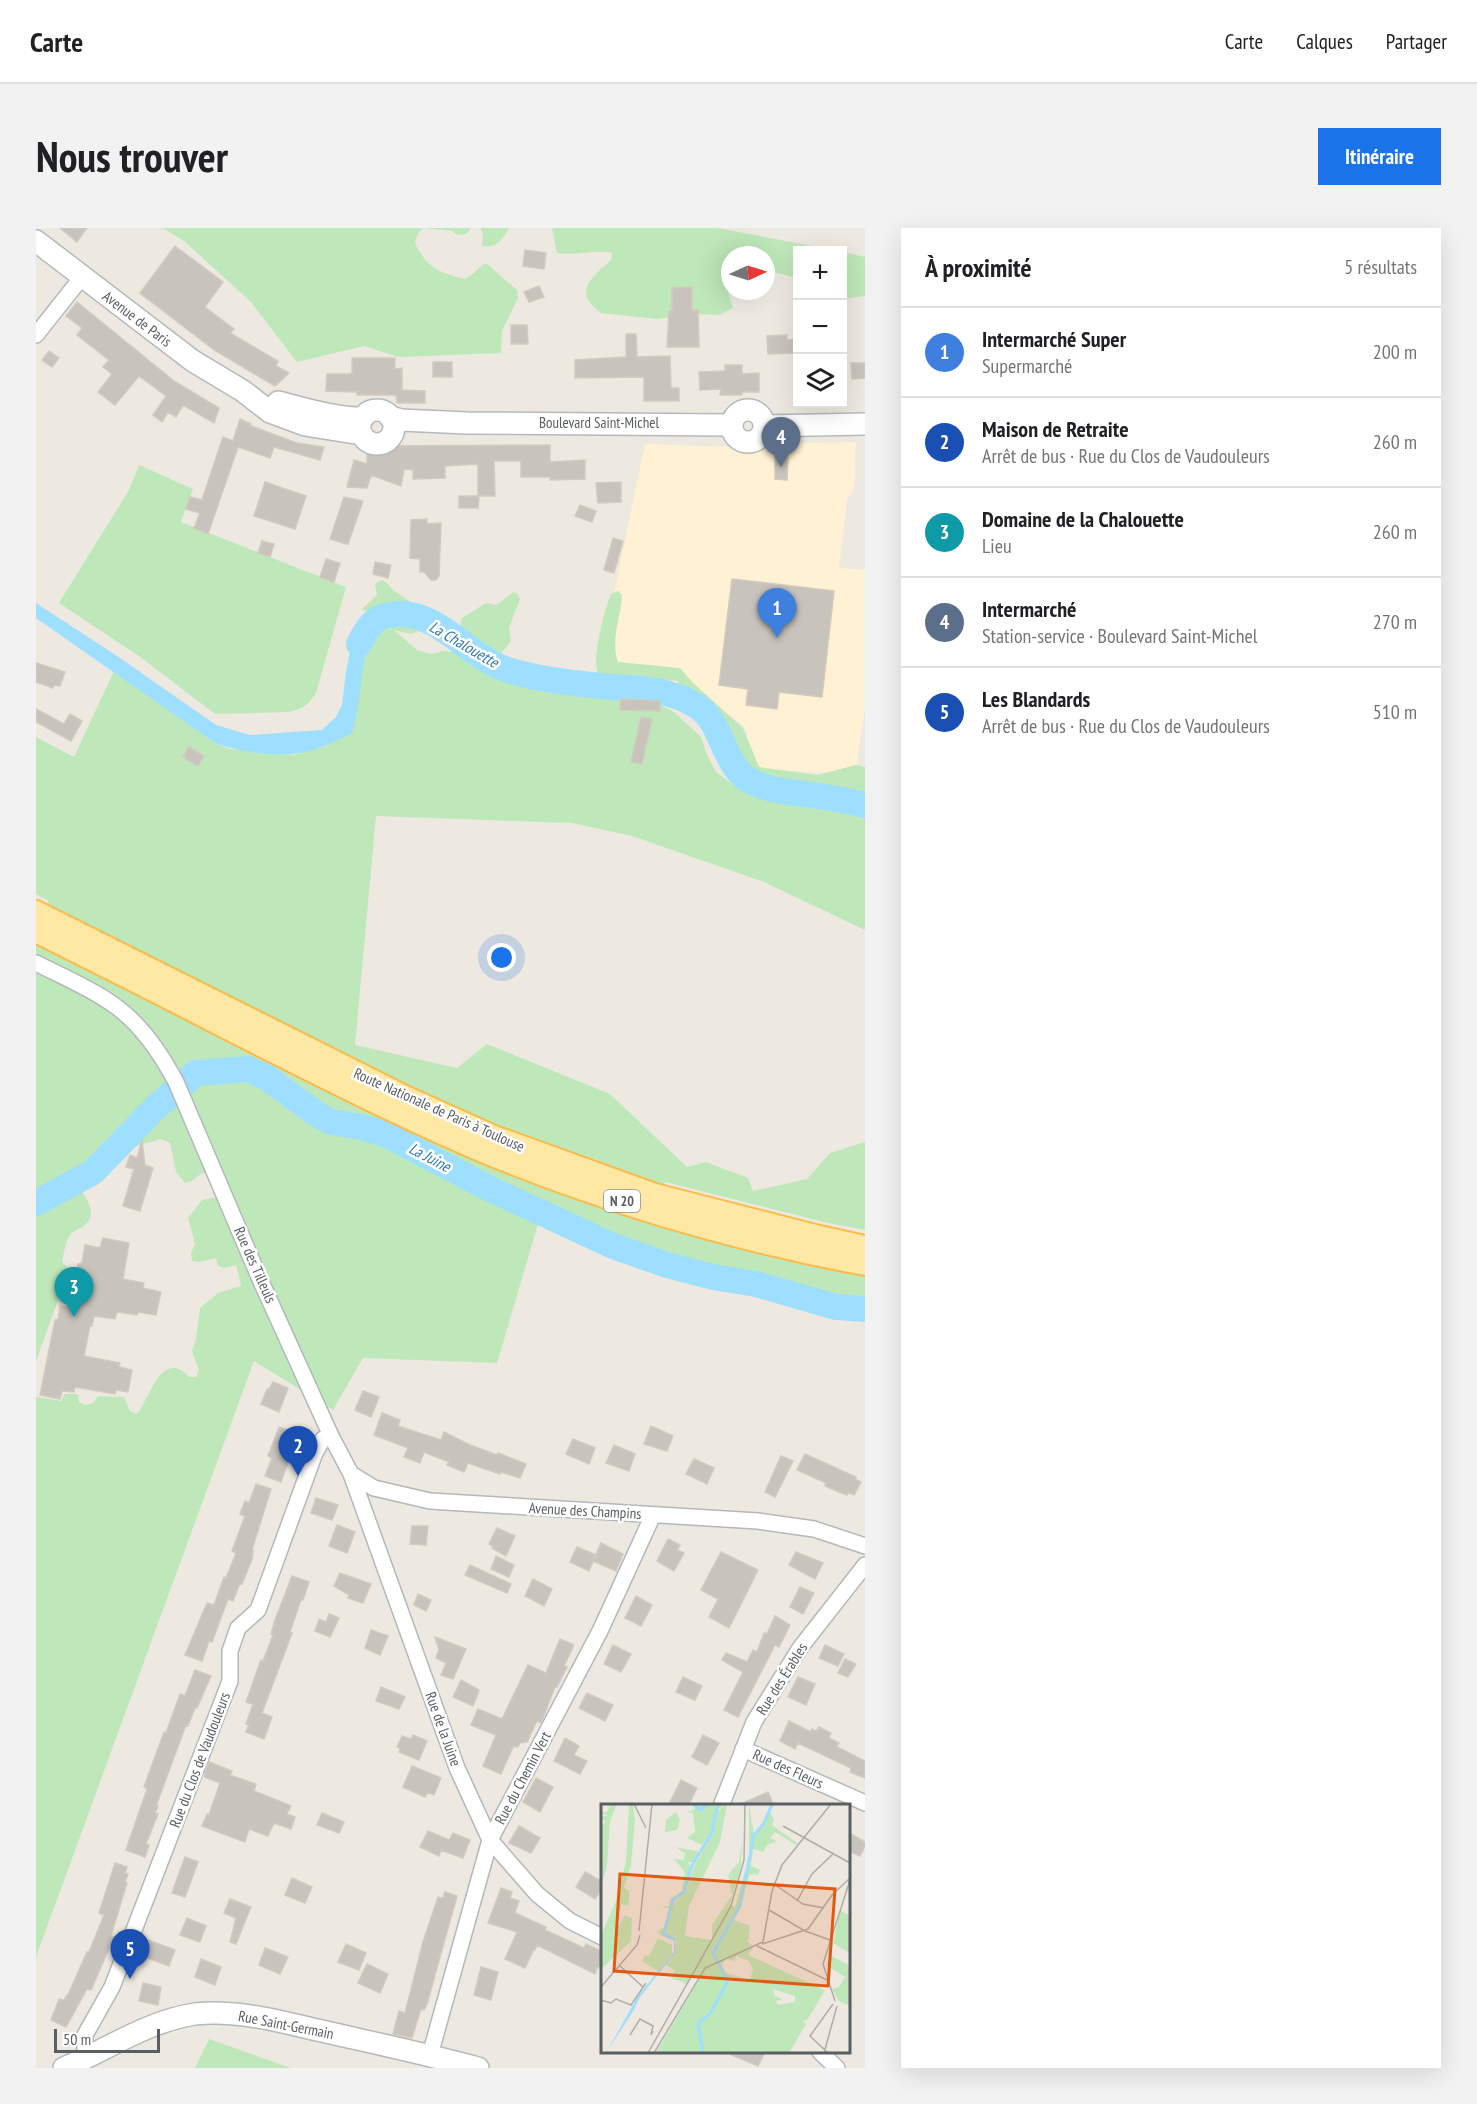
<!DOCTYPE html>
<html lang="fr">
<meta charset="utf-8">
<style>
body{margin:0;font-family:"PT Sans Narrow",sans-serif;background:#f2f2f2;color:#202124}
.controls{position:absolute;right:18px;top:18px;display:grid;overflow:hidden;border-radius:0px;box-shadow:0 6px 24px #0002}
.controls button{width:54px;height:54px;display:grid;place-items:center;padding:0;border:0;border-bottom:2px solid #e0e0e0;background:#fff;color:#202124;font:30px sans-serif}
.compass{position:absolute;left:685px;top:18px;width:54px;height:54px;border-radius:50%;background:#fff;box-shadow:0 6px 24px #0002;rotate:86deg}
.scale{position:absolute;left:18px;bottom:15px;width:106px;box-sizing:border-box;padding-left:6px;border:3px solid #595e63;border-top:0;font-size:16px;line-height:21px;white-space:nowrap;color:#595e63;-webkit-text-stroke:4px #fff;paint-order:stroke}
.you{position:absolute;left:466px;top:730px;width:21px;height:21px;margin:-15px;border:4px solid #fff;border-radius:50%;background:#1a73e8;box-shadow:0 0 0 9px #1a73e833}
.badge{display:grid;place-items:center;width:39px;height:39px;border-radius:50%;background:#1a73e8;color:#fff;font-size:20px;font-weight:700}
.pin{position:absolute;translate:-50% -50px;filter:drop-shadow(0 2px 3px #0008)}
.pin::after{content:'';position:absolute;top:32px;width:21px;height:18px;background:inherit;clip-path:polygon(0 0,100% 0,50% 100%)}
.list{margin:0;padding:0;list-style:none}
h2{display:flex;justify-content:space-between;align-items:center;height:78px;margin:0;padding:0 24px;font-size:26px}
h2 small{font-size:20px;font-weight:400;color:#757577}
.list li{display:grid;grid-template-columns:39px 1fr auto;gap:18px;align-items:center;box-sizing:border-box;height:90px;padding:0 24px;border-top:2px solid #e0e0e0}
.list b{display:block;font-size:22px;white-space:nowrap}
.list p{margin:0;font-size:20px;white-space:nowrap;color:#757577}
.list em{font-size:20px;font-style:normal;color:#757577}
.icon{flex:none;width:33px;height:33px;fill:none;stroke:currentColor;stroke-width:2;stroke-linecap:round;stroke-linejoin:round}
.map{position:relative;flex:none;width:829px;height:1840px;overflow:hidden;border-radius:0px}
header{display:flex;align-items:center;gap:36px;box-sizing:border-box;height:84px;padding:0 30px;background:#fff;border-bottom:2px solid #e0e0e0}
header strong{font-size:28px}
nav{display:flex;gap:33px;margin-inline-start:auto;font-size:21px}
.intro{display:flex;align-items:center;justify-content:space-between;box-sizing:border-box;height:144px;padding:0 36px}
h1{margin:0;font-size:42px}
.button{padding:15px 27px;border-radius:0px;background:#1a73e8;color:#fff;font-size:21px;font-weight:700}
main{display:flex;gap:36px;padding:0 36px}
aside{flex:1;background:#fff;border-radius:0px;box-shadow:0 6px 24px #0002}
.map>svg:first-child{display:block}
</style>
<header>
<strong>Carte</strong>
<nav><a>Carte</a><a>Calques</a><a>Partager</a></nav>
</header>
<div class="intro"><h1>Nous trouver</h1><a class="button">Itinéraire</a></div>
<main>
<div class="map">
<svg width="829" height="1840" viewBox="0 0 829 1840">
<rect width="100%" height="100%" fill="#eee9e0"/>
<path fill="#fff1d3" d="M820,214L818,260L811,271L803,340L829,342V480L819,546L719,541L709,499L654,456L561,448L609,216L690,219L718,222L733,216Z"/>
<path fill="#bee8b9" d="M127,0H435L430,6L421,7L416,3L388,0L382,5L379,15C392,41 402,44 429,51C438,47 441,40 450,35L481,62L482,70L466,103L465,125L362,129L328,118L261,134L215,74L148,13Z
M444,0H473C467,11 460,21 446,18L447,6Z
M516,0H682L797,22H762L761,50L730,42V27H694L692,64L697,80L683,87L658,86L622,91L565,85C536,64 555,50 575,32L576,25C560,21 540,28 521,25Z
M807,24L829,29V68L807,71Z
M103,237L157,261L145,294L310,359L280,465C273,477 266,481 253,484L179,486L103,428L23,375L93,262Z
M346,352L352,356L357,362L397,389L400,396L375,406L358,402L381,422L395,426L407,423L418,424L464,450L552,469H609L638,484L665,509L671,527L680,544L702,560L719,568L776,576L829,589V702L728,654L596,608L536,595L340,588L319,817L421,840L451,816L574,866L651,939L670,934L712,950L717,963L771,951L794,925L829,914V1002L792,995L629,954L617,997L829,1047V1091L790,1085L606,1036L502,996L461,1135L327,1130L297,1182L218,1133L0,1729V1169L25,1173L28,1166H42L43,1174L49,1177L57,1175L62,1168L88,1169L94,1183L101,1186C113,1173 125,1119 153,1149H160L163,1142L156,1123L160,1111L164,1080L182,1065L205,1058L200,1037L188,1040L182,1038L180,1030L164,1034L156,1033L155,1025L159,1016L152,990L166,972L183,969L174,946L166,945L156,953L149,955L140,944L134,915L125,911L93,920L71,936L46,963C53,975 61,987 48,998C42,1002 35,1003 32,1010C29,1016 28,1026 26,1034L39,1047L25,1064L0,1133V694L13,673L0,666V509L38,529L78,443L179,515L194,521L257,527L293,517L326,443L332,416L339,402L345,399L356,401L353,394L326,381L341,367L339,356Z
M582,363L586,367C585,389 574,412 582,434L644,440L657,455L707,500L723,539L782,547L820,537L829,539V570L714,549L702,537L670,479L654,467L641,453L562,445C555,433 569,379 575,366Z
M477,364L481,366L484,371L473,400L475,413L464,427H449L425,404L424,399L426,390L450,375L461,377Z
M173,1811L255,1840H159Z"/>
<path fill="#9edeff" d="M0,375L84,430L180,497L214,507L286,502L300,489L306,477L310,444L316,413L330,384C341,386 351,391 357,401L350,399L339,402C322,434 327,471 316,505C304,511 291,518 277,522C250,531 205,525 179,515L0,390Z"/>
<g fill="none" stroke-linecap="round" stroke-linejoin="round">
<path stroke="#9edeff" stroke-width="26" d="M323,416C333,396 340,386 364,386C403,386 430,425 464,439C493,451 543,456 576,459C605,461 633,461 659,477C684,491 685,524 703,544C721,565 764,564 789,569C802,571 816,574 829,577
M0,975L57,944L119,880L160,845L212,841L230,849L279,885L295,894L325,899L349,906L452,960L577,1018L631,1037L677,1049L720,1056L800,1079L829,1081"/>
</g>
<path fill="#c8c3bd" stroke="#d3cabe" stroke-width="1.5" d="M24,0H51L41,14Z
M139,18L187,54L169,79L198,101L194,105L242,133L240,138L253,145L239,158L178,122L104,65Z
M489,22L510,25L508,41L487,38Z
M503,58L508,69L493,74L488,64Z
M656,59V82H662L663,119H631L633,83L636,82V60Z
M41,74L138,153L183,180L178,195L147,177L140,189L132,184L126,194L117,187L130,168L103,148L79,177L62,164L76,146L67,139L73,132L41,107L46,100L30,88Z
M475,97H491L492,116H475Z
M590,106H600L601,129L634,128L635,160H643V173H608V149L539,150V132L590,129Z
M751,107V112L762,111V125L732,126L731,108Z
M13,123L23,130L16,139L6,132Z
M316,130H359V141L366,140V162L389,163V175H361L360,167H321V164L290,163L291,146H316Z
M397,134H416V149H397Z
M815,135H829V150L816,151Z
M689,137H706V146L723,145V164H706V167H684L685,161L664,162L663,144L689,143Z
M204,191L215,196V198L261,215L288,219L284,232L238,219L234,230L202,219L172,306L158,300L164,285L150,281L154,269L166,272L187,209L197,213Z
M514,217V234L549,232V251L514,252L515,249H485V233H458L459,268H443L442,280H423V268H442V236L409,238V250L377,251V242L368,241L365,258L335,247L331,260L311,259L318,232L331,236V218Z
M739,227H752L751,252L739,251Z
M229,254L270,268L259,301L218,288Z
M585,254V274L562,275L560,255Z
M308,269L327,273L312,316H310L294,311Z
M544,277L560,283L556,294L539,288Z
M391,291V296L405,295L403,348L400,352H395L388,344H384V331L374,330L375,292Z
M577,310L587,313L578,345L568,342Z
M226,313L238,316L234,329L222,325Z
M290,331L304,335L298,354L284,349Z
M339,334L355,337L352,350L337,346Z
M696,351L798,363L786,469L743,464L741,481L710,477L712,461L683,457Z
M0,435L29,444L24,458L18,457L17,460L0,454Z
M585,471L624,473V483L584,482Z
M0,481L28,496L34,486L46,493L35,513L0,494Z
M605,489L616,491L606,536L595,534Z
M153,519L168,528L162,538L147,529Z
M106,912L109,937L117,940L104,983L87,978L98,941L90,939L94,927L101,930Z
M67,1010L93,1015L87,1051L108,1055L107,1060L125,1064L120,1087L102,1084L101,1087L81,1084L79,1091L58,1088L56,1098L54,1097L48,1128L84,1135L83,1139L96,1142L92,1164L80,1162L79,1166L39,1159L38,1164L26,1163L24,1171L4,1167L19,1092L22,1091L24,1078L34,1080L42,1036L46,1035L49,1017L64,1020Z
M237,1154L252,1160L243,1184L225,1176L231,1161H233Z
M327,1163L343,1169L335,1189L319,1182Z
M346,1185L364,1192L362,1198L405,1212L408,1204L434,1217L461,1227L462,1225L490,1236L484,1250L465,1244L464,1246L432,1235L428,1244L411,1237L413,1234L388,1224L384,1235L368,1229L372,1220L338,1207Z
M615,1198L637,1208L631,1223L608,1216Z
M243,1199L259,1205L253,1222L256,1223L245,1254L229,1248L236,1230L232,1228Z
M537,1211L559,1220L553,1236L530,1226Z
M578,1217L599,1226L593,1243L570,1235Z
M769,1226L820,1249L819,1251L825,1254L818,1267L812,1264L811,1267L803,1264L789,1258L790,1255L761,1242Z
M745,1228L757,1233L739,1269L729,1264Z
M658,1231L678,1240L671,1256L650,1246Z
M220,1256L235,1261L216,1322L217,1323L216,1331L206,1356L204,1355L197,1373L192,1371L176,1414L173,1413L166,1433L149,1427L171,1375L178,1377L188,1349L190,1350L200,1325L196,1323L209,1288L204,1286L209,1273L213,1275Z
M280,1270L302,1277L296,1292L275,1285Z
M301,1297L319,1304L311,1325L293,1318Z
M376,1298H392L390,1317L374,1316Z
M461,1300L479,1308L470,1328L456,1320L457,1318L453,1316Z
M632,1311L644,1317L641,1322L648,1325L638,1343L621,1333Z
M565,1315L587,1326L580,1343L557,1333Z
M541,1319L560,1327L553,1343L534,1334Z
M685,1324L722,1342L693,1400L673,1389L682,1371L665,1362Z
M760,1324L787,1335L779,1351L753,1337Z
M460,1328L478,1337L473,1349L455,1341Z
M434,1337L475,1356L471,1365L429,1347Z
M304,1345L335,1356L327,1375L312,1370L313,1367L298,1358Z
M256,1348L273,1354L267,1372H265L254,1404L256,1405L226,1485L236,1489L228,1511L210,1504L213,1497L210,1496L217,1476L210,1474L225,1432L227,1433L237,1407L235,1406L239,1392Z
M497,1351L516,1361L508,1378L489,1368Z
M764,1359L778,1365L767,1386L754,1379Z
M382,1366L395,1372L390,1383L378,1377Z
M600,1368L616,1377L605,1398L589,1390Z
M293,1386L303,1390L294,1409L279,1403L283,1391L290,1394Z
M739,1388L754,1397L743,1419L739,1417L702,1489L688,1482L707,1444L686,1432L690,1425L711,1434L717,1422L721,1424L728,1405L731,1406Z
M335,1402L352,1408L344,1427L329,1420Z
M399,1409L430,1421L417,1451L405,1447L410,1435L400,1430L403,1422Z
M524,1411L538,1417L528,1438L531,1439L521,1459H519L505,1495L501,1493L491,1514L484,1515L482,1519H477L465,1546L447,1538L460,1507L435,1497L442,1481L466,1491L492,1437L510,1445Z
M577,1417L595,1426L585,1444L568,1436Z
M789,1417L808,1426L802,1438L783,1430Z
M809,1431L820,1436L812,1449L802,1445Z
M159,1442L175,1448L161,1480H159L152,1498L150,1497L120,1578H122L119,1585L122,1586L110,1616L113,1617L109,1629L90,1622L111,1561L108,1559L128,1504L130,1505L144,1466L149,1468Z
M647,1449L666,1458L659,1472L640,1464Z
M762,1449L779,1456L770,1477L752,1469Z
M425,1452L443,1462L437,1478L417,1469Z
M345,1459L369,1469L363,1481L340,1473Z
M551,1465L577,1477L569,1493L543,1480Z
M753,1493L775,1504L776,1501L780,1503L783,1499L795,1505L793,1510L803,1515L801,1519L829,1533V1550L814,1544L815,1540L762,1515L759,1521L744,1513Z
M377,1507L391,1513L383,1532L363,1524L364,1520L361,1519L366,1508L375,1511Z
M667,1507L683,1515L671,1537L656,1529Z
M529,1510L543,1518L538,1527L551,1533L544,1546L518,1533Z
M173,1534L196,1543L194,1547L220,1556L218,1563L255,1578L251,1586L259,1589L255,1601L238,1595L232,1608L213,1601L209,1614L166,1598L171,1586L173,1587L184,1555L168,1549Z
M376,1538L405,1550L398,1567L392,1564L389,1569L367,1559Z
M500,1550L517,1559L504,1584L487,1574Z
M645,1552L661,1560L652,1578H642L634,1574Z
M732,1564L738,1578H700Z
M286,1585L308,1594L303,1605L281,1597Z
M483,1598L504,1610L495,1625L473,1615Z
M392,1603L413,1612L417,1605L434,1612L427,1630L405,1622L403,1628L384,1619Z
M813,1605L829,1614V1618L824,1628L813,1623Z
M149,1629L162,1634L149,1669L136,1665Z
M79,1635L91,1639L89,1645L92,1646L89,1654L91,1655L75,1708L78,1709L55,1762L51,1761L30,1799L15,1792L23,1771L28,1772L31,1767H32L51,1724H53L68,1687L63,1685Z
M549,1644L567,1654V1659L559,1671L540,1659Z
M256,1650L276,1659L269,1675L249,1667Z
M465,1660L476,1664L474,1670L483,1673L479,1684L481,1686L510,1699L509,1702L548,1720L550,1716L567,1724V1740L562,1738L559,1746L501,1717L499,1722L498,1721L489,1740L469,1731L481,1704L452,1695Z
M409,1664L421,1668L391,1776L388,1782L385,1781L376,1810L357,1806L363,1783L369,1785L387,1714L402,1669L407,1670Z
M194,1671L215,1679L200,1716L194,1714L200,1690L188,1685Z
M151,1690L170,1698L164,1714L144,1707Z
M112,1712L139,1722L133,1738L106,1728Z
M310,1716L330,1725L323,1742L302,1734Z
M229,1720L252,1729L244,1746L223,1737Z
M165,1731L185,1739L179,1757L159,1749Z
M331,1736L352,1746L344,1765L322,1755Z
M445,1739L462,1744L455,1772L438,1767Z
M107,1755L125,1759L122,1777L103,1773Z
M689,1824H729L722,1838Z"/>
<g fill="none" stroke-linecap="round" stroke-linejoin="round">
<defs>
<path id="minor" d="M0,107L46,49
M0,735C25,748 52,759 75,775C104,794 124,824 140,854L223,1049L295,1208L315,1246L338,1260L394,1273L722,1293L778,1301L829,1318
M315,1246L421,1540L454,1612L501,1666L534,1693L566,1709
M707,1521L829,1575
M685,1578L718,1494L764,1420L829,1337
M784,1824L801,1840
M394,1827L454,1612L564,1403L617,1287
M49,1831V1807L76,1759L194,1453V1423L202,1400L222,1382L279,1225L287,1211L295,1208"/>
<path id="secondary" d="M0,13L157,133L207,163L234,184L269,197L325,206
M242,174C270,181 298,190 327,190
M696 198a16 16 0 1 1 32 0a16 16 0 1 1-32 0Z
M324 199a17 17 0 1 1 34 0a17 17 0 1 1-34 0Z
M354,189L365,192L431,195L696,197
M729,198L829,196
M28,1840C70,1822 112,1793 159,1786C201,1781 245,1794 286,1803C338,1815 390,1826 442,1840"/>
<path id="primary" d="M0,684L369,869L458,909L619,967L779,1008L829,1019
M0,703C80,743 159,783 239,824C307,858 376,893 447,923C568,973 701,1012 829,1036"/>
</defs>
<use href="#minor" stroke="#b3b8bc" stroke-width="18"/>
<use href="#secondary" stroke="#b4b9be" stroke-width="24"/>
<use href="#primary" stroke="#feba48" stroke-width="26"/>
<use href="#minor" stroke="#fff" stroke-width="15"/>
<use href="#secondary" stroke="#fff" stroke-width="21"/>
<use href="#primary" stroke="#ffe8a3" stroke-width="22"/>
</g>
<g text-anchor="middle" stroke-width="5" stroke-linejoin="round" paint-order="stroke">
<rect fill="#fff" stroke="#8b8e92" stroke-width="1.5" x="568" y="962" width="36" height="22" rx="4.5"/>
<g font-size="14" font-weight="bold" fill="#595e63">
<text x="586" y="978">N 20</text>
</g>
<g font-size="15" fill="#595e63" stroke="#fff">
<text transform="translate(101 91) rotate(37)" y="5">Avenue de Paris</text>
<text x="563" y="200">Boulevard Saint-Michel</text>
<text transform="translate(403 882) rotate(24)" y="5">Route Nationale de Paris à Toulouse</text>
<text transform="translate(219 1037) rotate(66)" y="5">Rue des Tilleuls</text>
<text transform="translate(549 1283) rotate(3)" y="5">Avenue des Champins</text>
<text transform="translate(746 1451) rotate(-58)" y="5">Rue des Érables</text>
<text transform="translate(407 1501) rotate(70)" y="5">Rue de la Juine</text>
<text transform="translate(164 1532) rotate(-69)" y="5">Rue du Clos de Vaudouleurs</text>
<text transform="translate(752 1541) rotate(24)" y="5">Rue des Fleurs</text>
<text transform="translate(487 1550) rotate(-62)" y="5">Rue du Chemin Vert</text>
<text transform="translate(250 1797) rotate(11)" y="5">Rue Saint-Germain</text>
</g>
<g font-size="16" font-style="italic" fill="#307bb1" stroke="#fff">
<text transform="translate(428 416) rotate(30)" y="6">La Chalouette</text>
<text transform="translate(394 929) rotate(28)" y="6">La Juine</text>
</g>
</g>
<g transform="translate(565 1576)">
<rect width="249" height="249" fill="#eee9e0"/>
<path d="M9,0H16L9,17L6,61L0,83V23L5,17L1,16L0,12H7L0,9L7,7ZM28,0H32L34,16L30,61L23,84L28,87V95L27,102L20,100V106L15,108L17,123L24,111L31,114L30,137L0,165V131L15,97L25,57ZM93,0L123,2L115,6L110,29L101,41L86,34L94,28L92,9L86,8L94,5ZM126,0L119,38L88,102L84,132L111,136V121L131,91L127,71L138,58L141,38L140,62L129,101L134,103L148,53V0L153,30L160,24L168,4L174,0L169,8L173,15L171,21L196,39L195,41L174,28L169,34L176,37L166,41L162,48L152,45L150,62L159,66L156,72L153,68V71L149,70L133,116L149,122L147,138L153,142L147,151L224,186L207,215L202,217L205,220L188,249H55L98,176L91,171L86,180L70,174L74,167L65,161L75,148V137L56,129L61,124L65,126L72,100L85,88L93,62L112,30L117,7ZM135,152L148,157L152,165L149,176L125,169L121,163L124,155L134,157ZM172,185L194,192V198L177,201L175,197L182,195L174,192ZM75,8L79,16L76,26L64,28L65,16ZM74,43L100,48L92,58H87L89,63L82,88L71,96L69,105L60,102H68L69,95L81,87L84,68L73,55L83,56L84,49ZM239,106L249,112V149L232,139ZM57,134L71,141V150L57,167L41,157L44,151L48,152ZM229,151L249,162V202L238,197L231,185L238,183L244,173L225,161Z" fill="#bee8b9" fill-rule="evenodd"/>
<path d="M62,128L74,134L75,148L39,193L33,206L5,249L37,192L73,148V137L60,131Z" fill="#9edeff"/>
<path fill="none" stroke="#9edeff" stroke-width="3" d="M92,0L99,6L107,0M62,132L72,96L83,88L91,61L111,29L117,0M102,249L97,219L109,210L127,177L112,149L139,102L153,31L163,19L171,0"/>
<path fill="none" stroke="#aeadaa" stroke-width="1.5" d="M33,0L45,24M182,22L249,59M173,80L202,100L223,104M196,97L211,70L233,49M168,106L204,127L229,136M38,127L51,0M161,140L207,125L231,91L249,74M156,142L226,176M19,162L42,183M0,183L36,141L39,131M0,196L10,199L15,195L30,201L45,179M234,197L222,160L249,76M29,231L39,215L52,222L50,231L52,227M47,249L130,102L143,56L144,0M53,249L104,164L162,138L171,87L181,61L230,0M223,249L236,202M227,249L209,232L232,200"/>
<path fill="#e15910" fill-opacity="0.15" stroke="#e15910" stroke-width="3" d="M19,70L234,85L227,182L13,167Z"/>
<rect width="249" height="249" fill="none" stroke="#595e63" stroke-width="3"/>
</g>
</svg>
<div class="controls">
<button>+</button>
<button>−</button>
<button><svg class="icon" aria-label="layers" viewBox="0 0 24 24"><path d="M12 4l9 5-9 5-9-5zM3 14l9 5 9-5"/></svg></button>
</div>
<svg class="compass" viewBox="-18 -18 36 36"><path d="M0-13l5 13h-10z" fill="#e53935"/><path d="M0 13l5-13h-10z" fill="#757577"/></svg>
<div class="scale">50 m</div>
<div class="you"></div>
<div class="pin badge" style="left:741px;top:410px;background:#3f7fe0">1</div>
<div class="pin badge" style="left:262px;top:1248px;background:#1a4fb4">2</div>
<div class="pin badge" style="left:38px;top:1089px;background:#0f9aa8">3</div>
<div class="pin badge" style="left:745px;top:239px;background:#5c6f8a">4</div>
<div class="pin badge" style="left:94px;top:1751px;background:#1a4fb4">5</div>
</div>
<aside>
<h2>À proximité<small>5 résultats</small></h2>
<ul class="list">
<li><span class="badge" style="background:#3f7fe0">1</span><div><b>Intermarché Super</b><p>Supermarché</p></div><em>200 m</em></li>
<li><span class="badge" style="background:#1a4fb4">2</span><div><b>Maison de Retraite</b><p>Arrêt de bus · Rue du Clos de Vaudouleurs</p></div><em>260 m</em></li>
<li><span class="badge" style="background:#0f9aa8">3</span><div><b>Domaine de la Chalouette</b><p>Lieu</p></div><em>260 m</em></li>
<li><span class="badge" style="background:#5c6f8a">4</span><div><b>Intermarché</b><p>Station-service · Boulevard Saint-Michel</p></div><em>270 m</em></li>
<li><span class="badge" style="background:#1a4fb4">5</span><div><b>Les Blandards</b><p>Arrêt de bus · Rue du Clos de Vaudouleurs</p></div><em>510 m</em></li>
</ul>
</aside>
</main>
